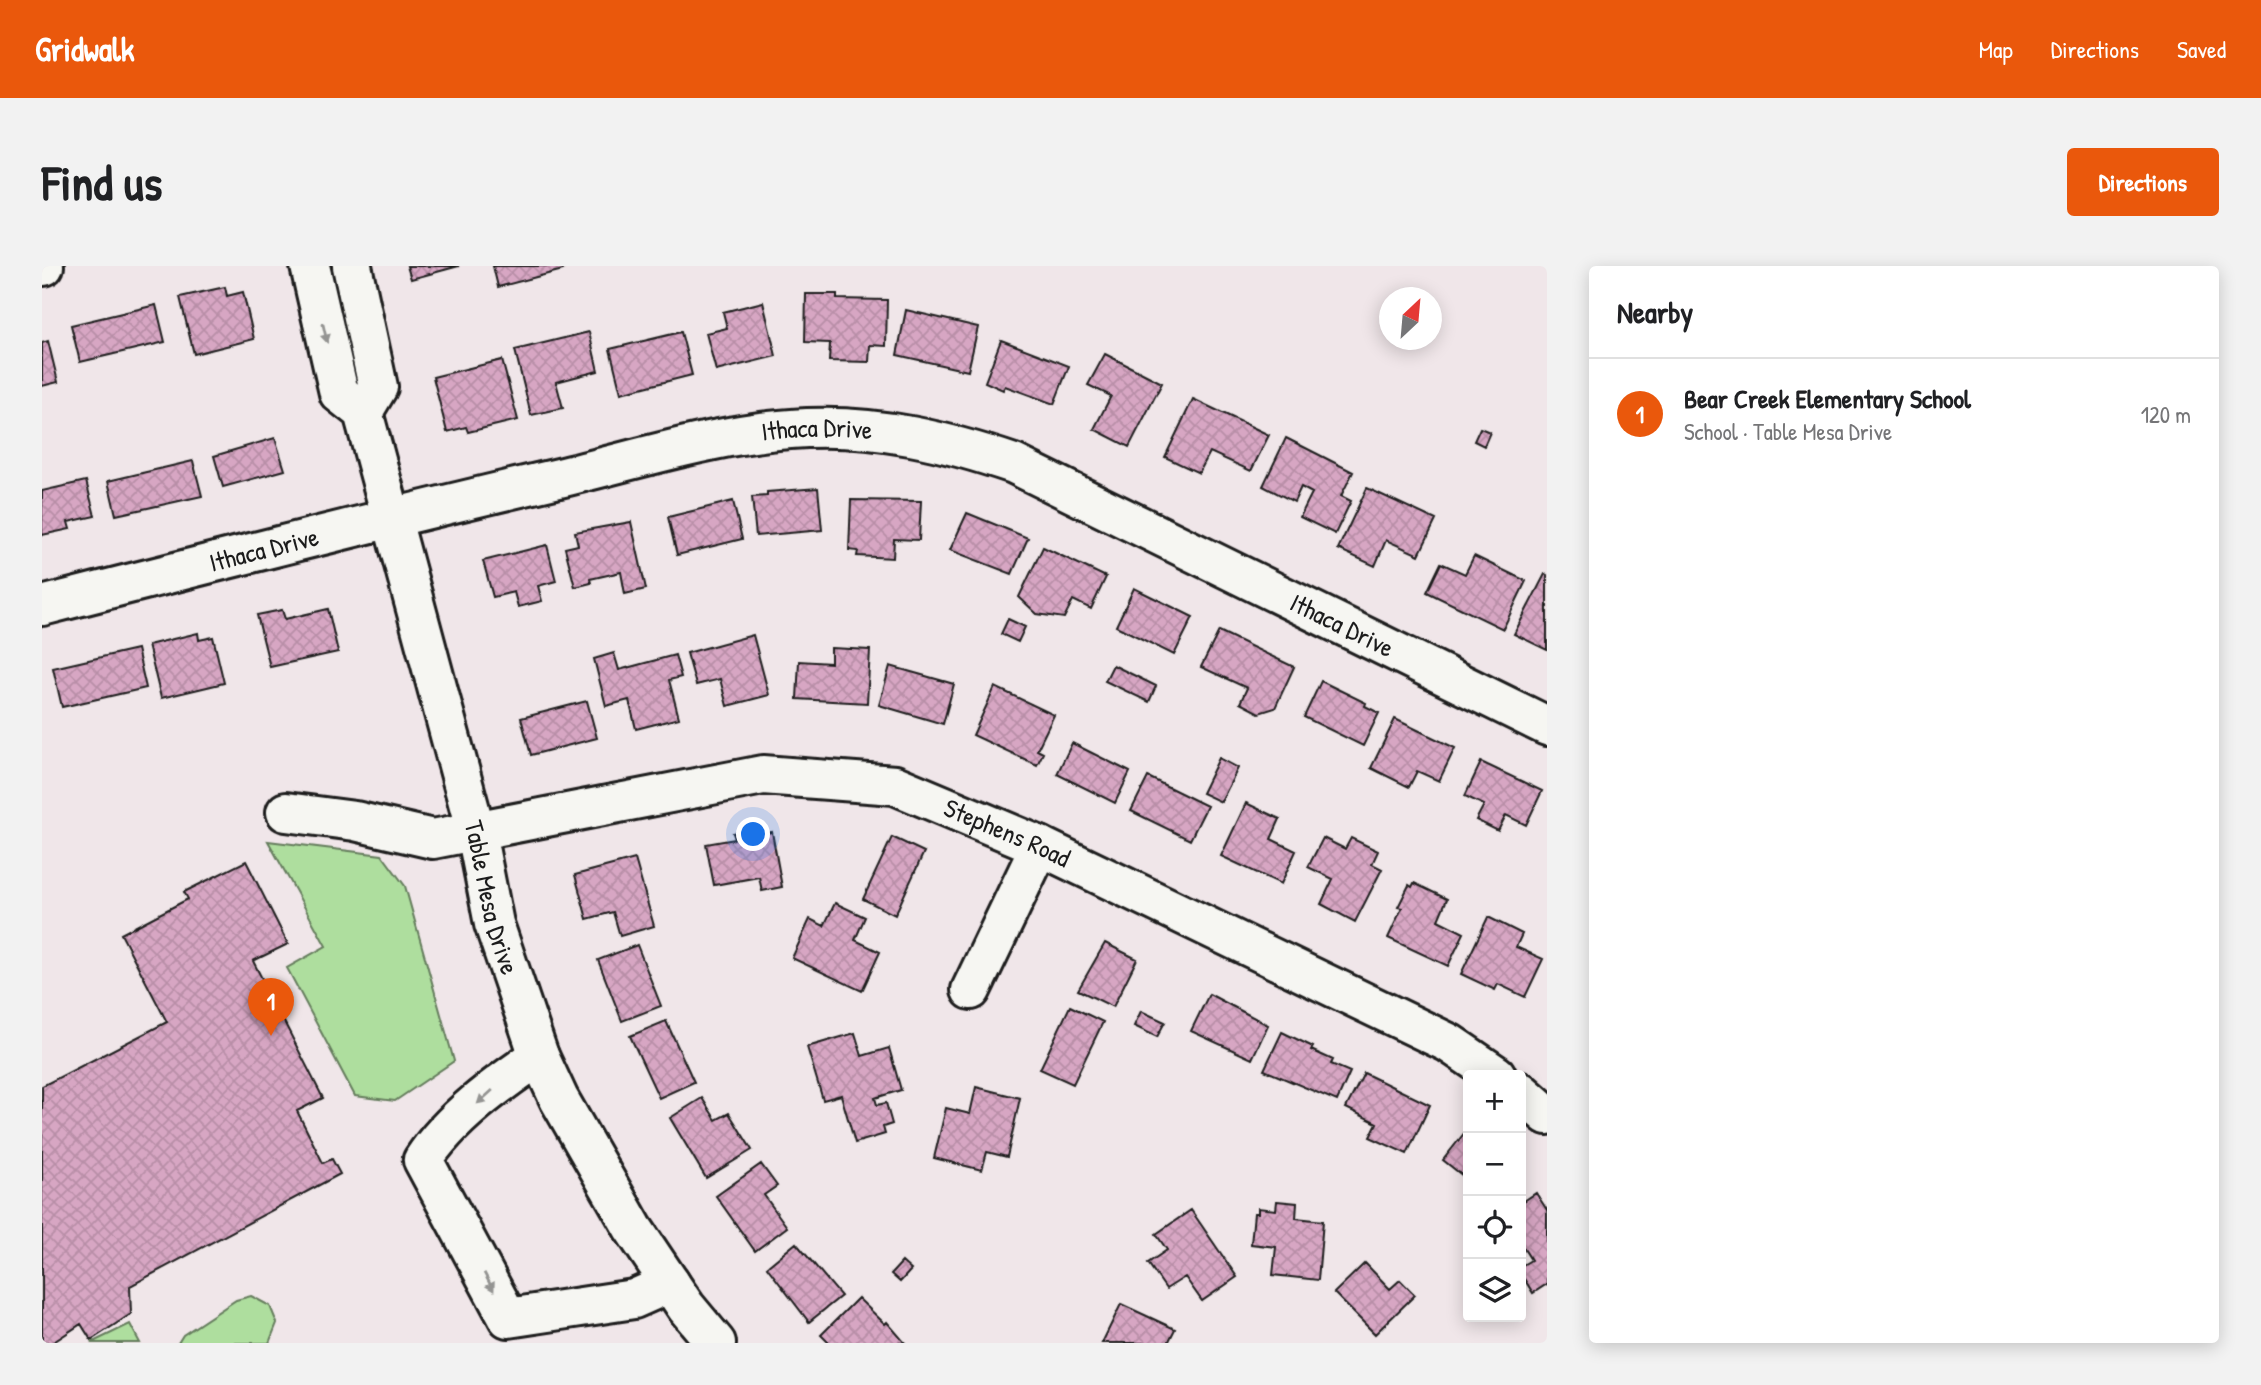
<!DOCTYPE html>
<meta charset="utf-8">
<style>
body{margin:0;font-family:"Patrick Hand",sans-serif;background:#f2f2f2;color:#202124}
.controls{position:absolute;right:21px;bottom:21px;display:grid;overflow:hidden;border-radius:7px;box-shadow:0 4px 18px #0003}
.controls button{width:63px;height:63px;display:grid;place-items:center;padding:0;border:0;border-bottom:2px solid #e0e0e0;background:#fff;color:#202124;font:35px sans-serif}
.compass{position:absolute;left:1337px;top:21px;width:63px;height:63px;border-radius:50%;background:#fff;box-shadow:0 4px 18px #0003;rotate:26deg}
.you{position:absolute;left:712px;top:569px;width:24px;height:24px;margin:-18px;border:5px solid #fff;border-radius:50%;background:#1a73e8;box-shadow:0 0 0 10px #1a73e833}
.badge{display:grid;place-items:center;width:46px;height:46px;border-radius:50%;background:#ea580c;color:#fff;font-size:23px;font-weight:700}
.pin{position:absolute;translate:-50% -58px;filter:drop-shadow(0 2px 4px #0008)}
.pin::after{content:'';position:absolute;top:37px;width:24px;height:21px;background:inherit;clip-path:polygon(0 0,100% 0,50% 100%)}
.list{margin:0;padding:0;list-style:none}
h2{display:flex;justify-content:space-between;align-items:center;height:91px;margin:0;padding:0 28px;font-size:30px}
h2 small{font-size:23px;font-weight:400;color:#757577}
.list li{display:grid;grid-template-columns:46px 1fr auto;gap:21px;align-items:center;box-sizing:border-box;height:112px;padding:0 28px;border-top:2px solid #e0e0e0}
.list b{display:block;font-size:26px;white-space:nowrap}
.list p{margin:0;font-size:23px;white-space:nowrap;color:#757577}
.list em{font-size:23px;font-style:normal;color:#757577}
.icon{flex:none;width:38px;height:38px;fill:none;stroke:currentColor;stroke-width:2;stroke-linecap:round;stroke-linejoin:round}
.map{position:relative;flex:none;width:1505px;height:1077px;overflow:hidden;border-radius:7px}
header{display:flex;align-items:center;gap:42px;box-sizing:border-box;height:98px;padding:0 35px;background:#ea580c;color:#fff}
header strong{font-size:33px}
nav{display:flex;gap:38px;margin-inline-start:auto;font-size:24px}
.intro{display:flex;align-items:center;justify-content:space-between;box-sizing:border-box;height:168px;padding:0 42px}
h1{margin:0;font-size:49px}
.button{padding:18px 32px;border-radius:7px;background:#ea580c;color:#fff;font-size:24px;font-weight:700}
main{display:flex;gap:42px;padding:0 42px}
aside{flex:1;background:#fff;border-radius:7px;box-shadow:0 4px 18px #0003}
.map>svg:first-child{display:block}
</style>
<header>
<strong>Gridwalk</strong>
<nav><a>Map</a><a>Directions</a><a>Saved</a></nav>
</header>
<div class="intro"><h1>Find us</h1><a class="button">Directions</a></div>
<main>
<div class="map">
<svg width="1505" height="1077" viewBox="0 0 1505 1077">
<defs>
<pattern id="building-cross-hatch" width="8" height="8" patternUnits="userSpaceOnUse" patternTransform="scale(1.75)"><rect width="8" height="8" fill="#d7a6c3"/><path d="M0 0l8 8M0 8l8-8" fill="none" stroke="#b88ea7"/></pattern>
</defs>
<rect width="100%" height="100%" fill="#f0e6e9"/>
<filter id="ink" filterUnits="userSpaceOnUse"><feTurbulence type="fractalNoise" baseFrequency=".0143" numOctaves="2"/><feDisplacementMap in="SourceGraphic" scale="14" xChannelSelector="R" yChannelSelector="G"/><feConvolveMatrix kernelMatrix="1 2 1 2 8 2 1 2 1" color-interpolation-filters="sRGB"/></filter>
<g filter="url(#ink)">
<path fill="#aede9e" stroke="#657d5d" stroke-width="2" d="M226,575L340,589L363,620L412,795L353,835L313,830L245,702L284,680Z
M209,1030L228,1040L235,1057L227,1077H136L141,1069L194,1034Z
M88,1058L98,1077H49Z"/>
<path fill="url(#building-cross-hatch)" stroke="#1c1c1c" stroke-width="2" d="M365,0H417L369,13Z
M451,0H520L521,4L456,21Z
M183,21L185,30L201,26L212,73L152,88L138,31Z
M764,28H795V33L845,34L844,80L828,79L827,96L787,95L788,77L763,76Z
M721,36L734,90L674,105L664,67L685,62L681,46Z
M114,39L123,76L38,96L29,59Z
M864,44L936,61L926,105L855,89Z
M547,66L556,105L514,116L521,142L489,149L473,84Z
M639,66L650,109L579,127L568,83Z
M959,74L1027,100L1012,138L963,120L961,124L943,116Z
M6,75L16,116L0,120V77Z
M1063,88L1120,117L1087,181L1052,163L1069,130L1046,119Z
M460,94L476,154L426,166L424,161L405,166L391,111Z
M1151,133L1227,169L1209,205L1168,186L1157,207L1123,191Z
M1438,162L1448,166L1442,180L1432,175Z
M233,172L243,204L181,221L172,190Z
M1244,172L1311,206L1299,230L1309,235L1293,268L1258,251L1270,227L1259,221L1252,236L1221,220Z
M151,195L160,230L74,249L66,215Z
M44,215L53,250L26,256L28,263L0,269V225Z
M776,222L780,264L714,270L710,231L725,230V226Z
M1325,222L1394,254L1377,289L1344,274L1333,300L1296,283Z
M809,234L879,235L877,274L852,273L851,292L815,290L816,285L807,284Z
M691,235L700,273L635,289L626,251Z
M925,247L986,272L970,308L908,284Z
M589,256L604,323L583,328L579,306L548,313L549,317L533,321L523,282L536,279L533,266Z
M505,279L514,315L496,320L500,335L476,341L472,326L451,331L441,295Z
M1001,281L1064,311L1049,343L1031,334L1022,352L995,348L977,331Z
M1432,290L1484,315L1461,363L1385,326L1399,297L1423,308Z
M1503,308L1505,309V384L1472,368Z
M1092,322L1151,351L1132,389L1074,360Z
M286,343L296,386L228,401L215,349L240,344L243,353Z
M966,353L983,361L976,376L959,368Z
M1177,365L1252,401L1233,442L1217,447L1198,437L1205,422L1159,401Z
M156,367L157,374L171,371L182,417L119,432L106,379Z
M711,369L727,429L685,440L678,413L654,419L645,387Z
M789,382L828,384L825,437L755,433L757,395L789,397Z
M95,383L104,422L20,441L11,402Z
M572,387L577,404L633,389L639,411L627,414L637,452L594,463L587,434L564,440L552,393Z
M1071,399L1114,420L1107,436L1063,415Z
M848,400L912,418L901,458L837,439Z
M1279,415L1324,437L1323,440L1337,447L1321,480L1262,451Z
M953,421L1012,449L995,484L1001,487L995,499L931,469Z
M545,435L555,472L489,489L479,452Z
M1353,453L1413,482L1397,515L1375,505L1367,521L1329,502Z
M1030,477L1088,506L1073,537L1015,508Z
M1177,492L1196,502L1179,536L1160,527Z
M1439,496L1500,525L1484,559L1464,549L1456,565L1434,554L1442,539L1423,530Z
M1106,511L1165,540L1148,574L1089,545Z
M1204,537L1238,553L1229,573L1254,585L1239,618L1179,590Z
M712,563L713,569L730,566L740,621L720,625L717,611L672,619L664,578L693,573L691,567Z
M850,571L882,586L853,649L821,633Z
M1281,572L1303,583L1309,572L1336,585L1330,598L1340,603L1313,656L1279,638L1291,613L1266,601Z
M593,593L612,660L578,670L571,646L545,653L533,609Z
M204,595L246,678L211,695L281,832L255,845L281,897L290,893L298,908L88,1020L89,1048L49,1074L39,1058L10,1077H0V820L125,756L79,668L146,633L142,626Z
M1372,617L1405,633L1396,654L1422,667L1406,700L1346,672L1360,642L1356,641L1367,619L1370,621Z
M793,637L823,651L813,674L838,686L820,725L750,692L768,653L782,660Z
M1446,651L1480,668L1474,681L1501,693L1483,731L1456,718L1453,724L1419,708Z
M1063,677L1095,693L1071,741L1036,724Z
M595,679L619,740L580,755L556,694Z
M1167,728L1226,759L1210,793L1149,765Z
M1028,740L1061,756L1031,818L998,803Z
M1099,745L1123,756L1115,771L1092,760Z
M624,755L652,816L617,832L588,770Z
M1240,766L1271,781L1269,784L1291,794L1289,798L1308,806L1295,835L1222,804Z
M813,767L820,790L847,782L859,824L833,832L835,839L844,837L850,858L841,861L843,868L813,877L799,829L781,834L765,781Z
M1322,807L1388,839L1365,888L1328,871L1335,857L1304,842Z
M934,821L978,832L965,891L945,886L940,904L892,892L904,842L928,848Z
M660,832L674,854L687,847L710,884L664,912L628,852Z
M1424,865L1426,867V914L1401,894Z
M719,898L735,920L722,929L745,961L713,985L674,930Z
M1494,927L1505,944V1018L1491,1027L1479,1008V1000L1489,994L1479,978V937Z
M1235,935L1255,937L1254,952L1281,955L1276,1014L1231,1009L1234,981L1209,978L1212,947H1216V942L1234,944Z
M1149,944L1195,1011L1160,1035L1143,1011L1124,1023L1106,997L1125,984L1114,968Z
M754,977L799,1030L767,1056L725,1001Z
M860,996L869,1004L858,1016L849,1008Z
M1323,997L1348,1023L1358,1014L1373,1029L1333,1068L1292,1027Z
M816,1032L843,1058L845,1056L863,1077H787L779,1069Z
M1079,1038L1133,1063L1126,1077H1060Z"/>
<g fill="none" stroke-linecap="round" stroke-linejoin="round">
<defs>
<g id="minor">
<path d="M0,0H2"/>
<path id="s1" d="M268,0L297,127L321,146L434,566L452,658L497,790L517,833L591,962L644,1041L674,1077"/>
<path d="M310,0L336,121L321,146"/>
<path id="s2" d="M0,340C172,296 344,252 517,212C598,193 682,165 765,162C837,159 904,175 972,198L1505,460"/>
<path id="s3" d="M244,546L313,555L391,573L721,509L853,519L998,580L1407,777L1454,809"/>
<path d="M929,724L998,580"/>
<path d="M497,790C456,818 408,852 381,894L466,1052L592,1033L628,1017"/>
<path d="M1479,826L1505,849"/>
</g>
</defs>
<use href="#minor" stroke="#1c1c1c" stroke-width="44"/>
<use href="#minor" stroke="#f6f6f2" stroke-width="38"/>
</g>
<defs><path id="oneway-solid" d="M-6-.8H1V-3.2L6.5 0L1 3.2V.8H-6Z" transform="scale(1.75)"/></defs>
<g fill="#949492">
<use href="#oneway-solid" transform="translate(283 67) rotate(77)"/>
<use href="#oneway-solid" transform="translate(443 831) rotate(138)"/>
<use href="#oneway-solid" transform="translate(447 1016) rotate(62)"/>
</g>
</g>
<g text-anchor="middle" stroke-width="7" stroke-linejoin="round" paint-order="stroke">
<g font-size="26" fill="#1c1c1c" stroke="#f6f6f2">
<text dy="9" stroke="none"><textPath href="#s2" startOffset="796">Ithaca Drive</textPath></text>
<text dy="9" stroke="none"><textPath href="#s2" startOffset="229">Ithaca Drive</textPath></text>
<text dy="9" stroke="none"><textPath href="#s2" startOffset="1363">Ithaca Drive</textPath></text>
<text dy="9" stroke="none"><textPath href="#s3" startOffset="740">Stephens Road</textPath></text>
<text dy="9" stroke="none"><textPath href="#s1" startOffset="663">Table Mesa Drive</textPath></text>
</g>
</g>
</svg>
<div class="controls">
<button>+</button>
<button>−</button>
<button><svg class="icon" aria-label="locate" viewBox="0 0 24 24"><circle cx="12" cy="12" r="6"/><path d="M12 2v4M12 18v4M2 12h4M18 12h4"/></svg></button>
<button><svg class="icon" aria-label="layers" viewBox="0 0 24 24"><path d="M12 4l9 5-9 5-9-5zM3 14l9 5 9-5"/></svg></button>
</div>
<svg class="compass" viewBox="-18 -18 36 36"><path d="M0-13l5 13h-10z" fill="#e53935"/><path d="M0 13l5-13h-10z" fill="#757577"/></svg>
<div class="you"></div>
<div class="pin badge" style="left:229px;top:770px">1</div>
</div>
<aside>
<h2>Nearby<small></small></h2>
<ul class="list">
<li><span class="badge">1</span><div><b>Bear Creek Elementary School</b><p>School · Table Mesa Drive</p></div><em>120 m</em></li>
</ul>
</aside>
</main>
